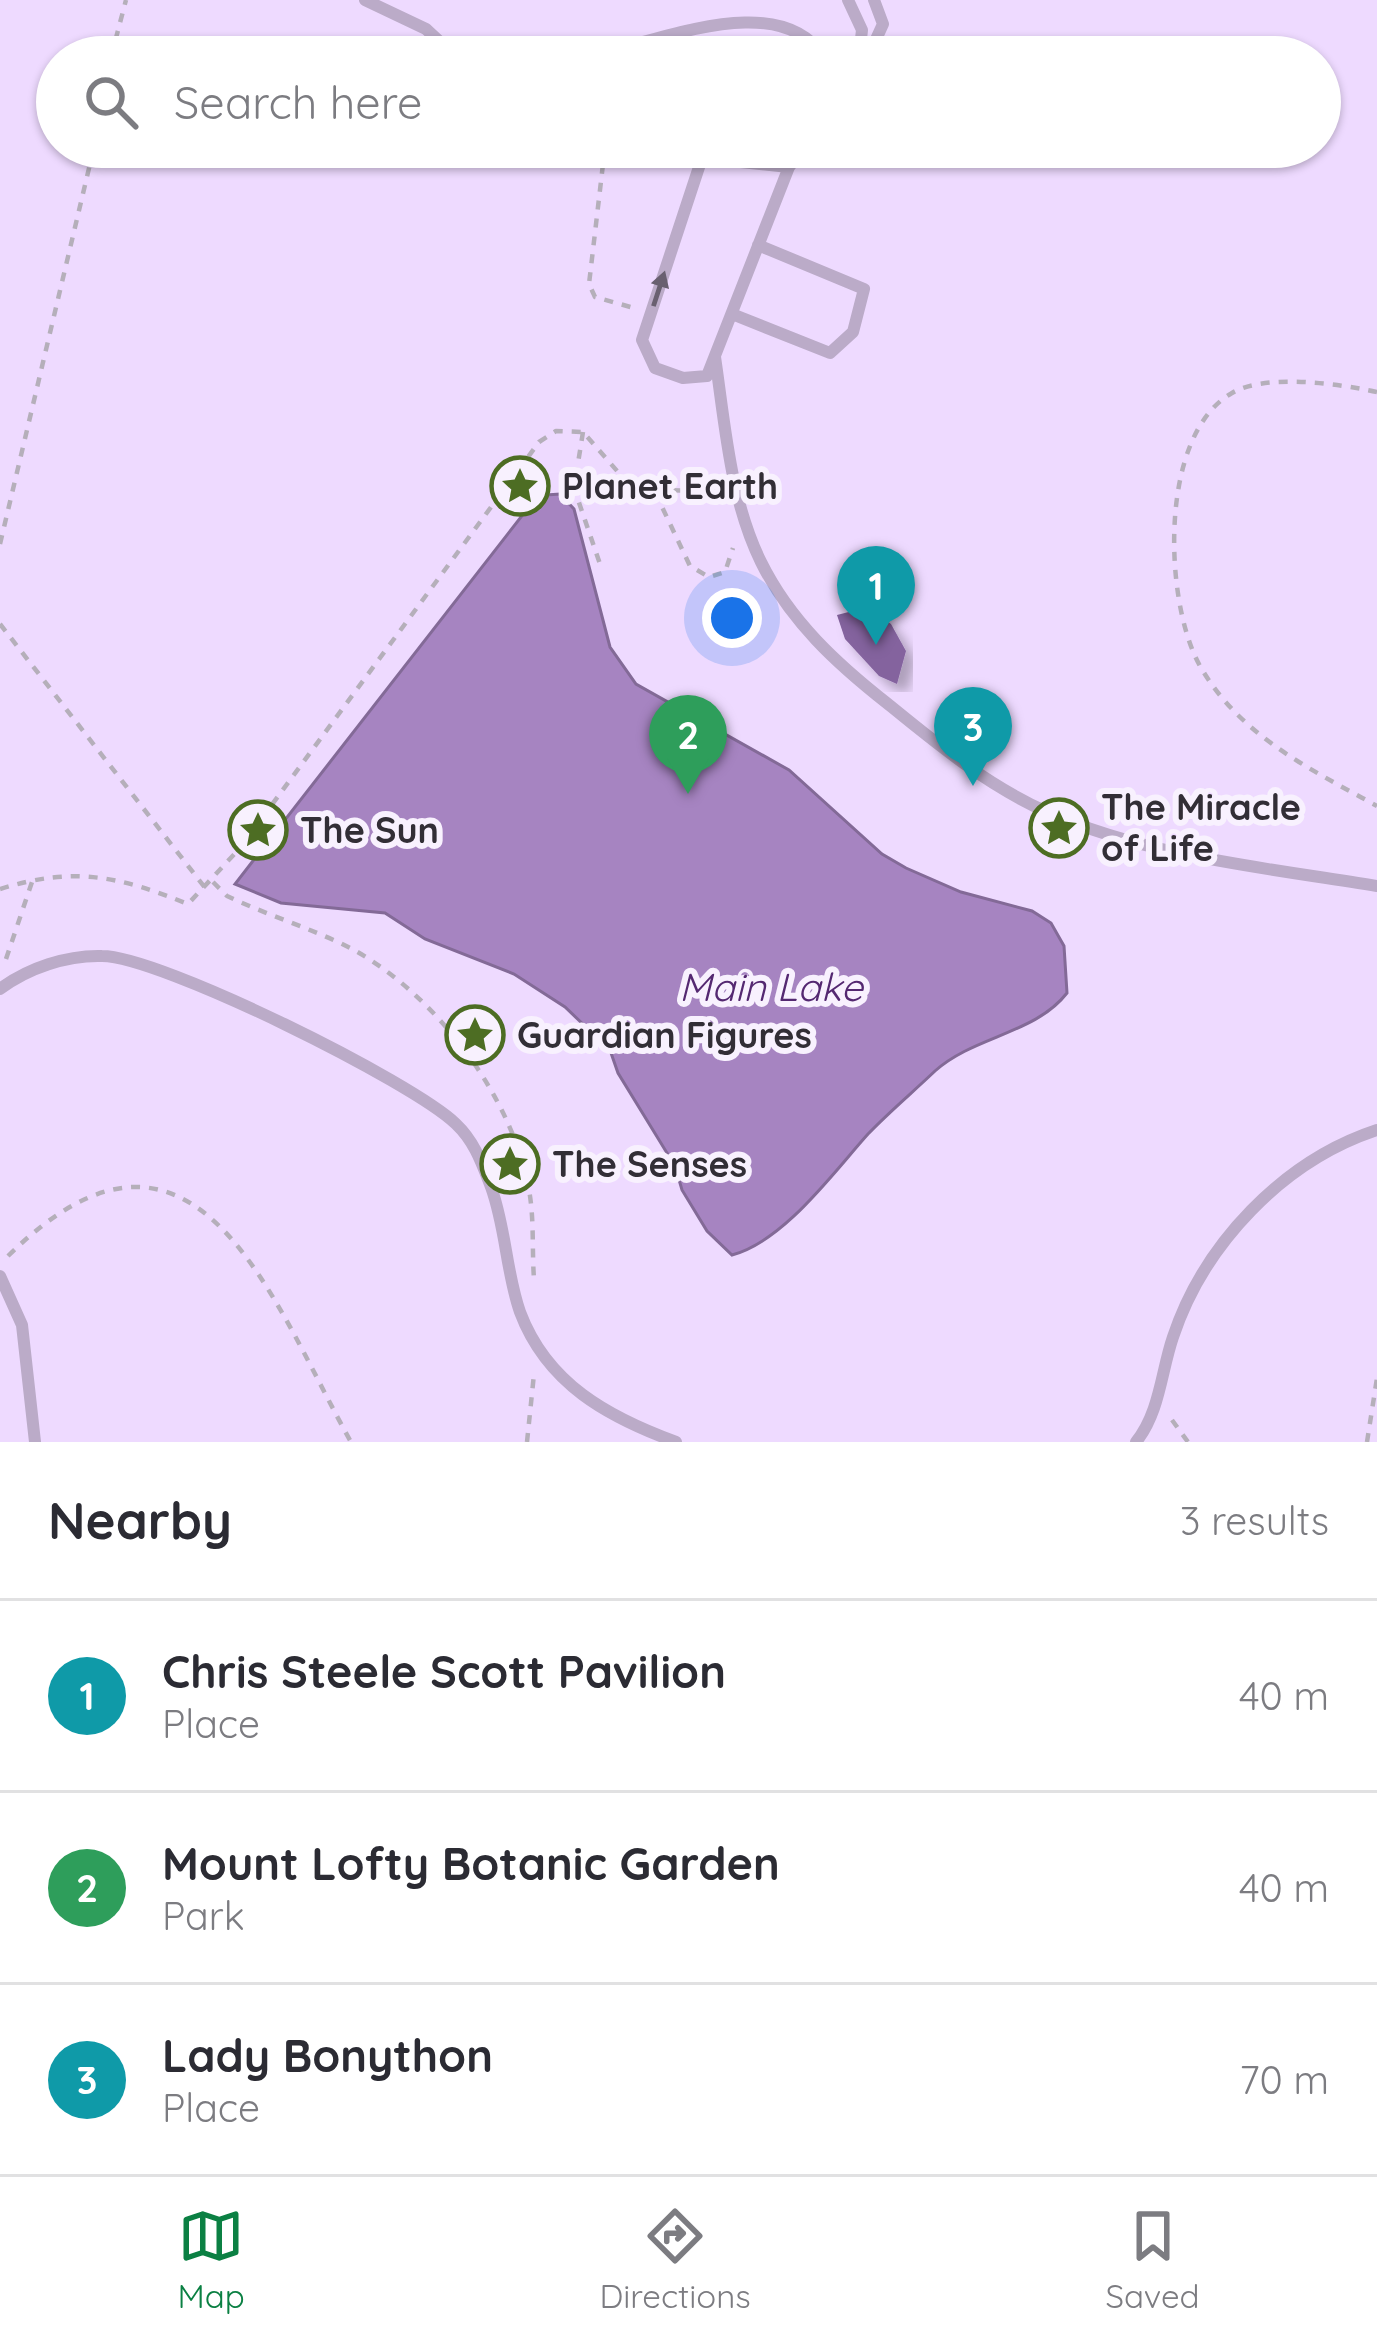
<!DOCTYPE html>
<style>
body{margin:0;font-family:Quicksand,sans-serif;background:#f7f7f7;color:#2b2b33}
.you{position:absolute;left:732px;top:618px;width:42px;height:42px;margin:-30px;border:9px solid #fff;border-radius:50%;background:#1a73e8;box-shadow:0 0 0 18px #1a73e833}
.badge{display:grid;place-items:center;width:78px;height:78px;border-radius:50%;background:#0b8043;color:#fff;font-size:39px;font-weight:700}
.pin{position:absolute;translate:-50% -99px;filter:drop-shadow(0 3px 6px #0008)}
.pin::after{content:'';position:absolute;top:63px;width:42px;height:36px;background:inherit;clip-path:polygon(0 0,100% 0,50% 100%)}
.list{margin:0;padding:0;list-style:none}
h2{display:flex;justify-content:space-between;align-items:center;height:156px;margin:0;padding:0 48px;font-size:51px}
h2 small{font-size:39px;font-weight:400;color:#7c7c81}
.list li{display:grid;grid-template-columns:78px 1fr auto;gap:36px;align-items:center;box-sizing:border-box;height:192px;padding:0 48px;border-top:3px solid #e1e1e2}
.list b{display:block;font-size:45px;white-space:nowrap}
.list p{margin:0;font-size:39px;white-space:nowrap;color:#7c7c81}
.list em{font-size:39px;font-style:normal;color:#7c7c81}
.icon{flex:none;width:66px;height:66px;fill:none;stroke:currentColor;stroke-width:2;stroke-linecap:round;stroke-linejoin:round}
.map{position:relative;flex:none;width:1377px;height:1442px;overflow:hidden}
.search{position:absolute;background:#fff;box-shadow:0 3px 9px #0004;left:36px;right:36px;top:36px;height:132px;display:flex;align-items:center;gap:30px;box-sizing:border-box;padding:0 42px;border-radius:66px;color:#7c7c81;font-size:45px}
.sheet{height:732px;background:#fff}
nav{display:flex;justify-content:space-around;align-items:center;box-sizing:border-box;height:168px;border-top:3px solid #e1e1e2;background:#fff;font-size:33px;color:#7c7c81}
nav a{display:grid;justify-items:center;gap:6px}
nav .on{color:#0b8043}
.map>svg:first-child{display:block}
</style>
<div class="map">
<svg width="1377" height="1442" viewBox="0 0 1377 1442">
<defs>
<filter id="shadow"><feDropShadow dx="10" dy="10" stdDeviation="6" flood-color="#0004"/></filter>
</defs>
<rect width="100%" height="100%" fill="#f8f1fe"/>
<path fill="#eedaff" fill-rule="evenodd" d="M0,0H1377V1442H0ZM57,57H1320V147H57Z"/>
<path fill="#a684c1" stroke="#836a97" stroke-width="3" d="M560,494L574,509L610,647L636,684L789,770L882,854L906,868L961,892L1032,911L1051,923L1064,946L1067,993C1035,1034 974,1036 935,1071C913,1092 889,1112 868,1134C833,1173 784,1241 732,1255L707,1231L682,1190L675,1166L618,1073L610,1050L565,1007L514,974L425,939L385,913L281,903L235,884L528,508L546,495Z"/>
<path fill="#84639e" filter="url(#shadow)" d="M868,607L891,624L906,651L897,684L879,676L845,639L837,615Z"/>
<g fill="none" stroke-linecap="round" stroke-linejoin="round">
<path stroke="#b5afba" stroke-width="4.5" stroke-dasharray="9 9" stroke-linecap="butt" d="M111,57L126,0
M605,147L589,284L595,297L634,308
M1377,392C1340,384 1266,373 1232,393C1158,435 1164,602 1200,666C1240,736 1310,769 1377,806
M583,432L574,488L601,567
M654,490L715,491
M0,544L94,147
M0,624L206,889
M213,882L227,896C269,916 314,929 354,950C437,996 516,1101 530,1196C534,1223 532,1252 534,1279
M0,889C74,866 118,876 188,904L240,848L539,442L556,431L583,432L625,480L654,490L690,566L709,577L725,572L733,548
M6,959L33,879
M8,1256C195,1071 272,1301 351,1442
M1172,1420L1188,1442
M527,1442L534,1374
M1367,1442L1377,1378"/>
<path stroke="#bbabc8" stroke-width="12" d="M365,0L426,29L456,57
M848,0L862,30L859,57
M555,57C583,54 612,51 639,43C699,27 787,0 824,57
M868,57L883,24L874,0
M789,167L702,158L642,340L655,368L683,378L707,376L789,167L805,147
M732,314L830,353L853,332L864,289L758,245
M715,357C725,424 730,499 761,562C790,621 837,664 888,704C937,744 988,786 1047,812C1149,857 1268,868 1377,886
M0,989C28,968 67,955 102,956C160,956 413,1082 456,1124C475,1142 482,1164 491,1187C506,1228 506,1272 520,1312C547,1384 608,1417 676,1442
M0,1276L22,1325L35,1442
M1136,1442C1160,1412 1161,1372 1173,1337C1204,1244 1283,1161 1377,1130"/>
</g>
<defs><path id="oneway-solid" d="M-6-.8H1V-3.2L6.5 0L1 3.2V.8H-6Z" transform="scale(3)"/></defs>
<use fill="#696070" href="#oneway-solid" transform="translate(659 289) rotate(-72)"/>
<defs>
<symbol id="sight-ring" viewBox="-11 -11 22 22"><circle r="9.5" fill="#f8f1fe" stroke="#4d6d23" stroke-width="1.5"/><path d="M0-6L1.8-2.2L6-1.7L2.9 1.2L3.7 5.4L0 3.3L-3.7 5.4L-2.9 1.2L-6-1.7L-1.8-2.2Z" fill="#4d6d23"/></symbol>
</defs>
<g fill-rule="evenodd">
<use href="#sight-ring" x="487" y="453" width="66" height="66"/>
<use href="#sight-ring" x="1026" y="795" width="66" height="66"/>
<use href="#sight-ring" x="225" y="797" width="66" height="66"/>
<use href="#sight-ring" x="442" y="1002" width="66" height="66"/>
<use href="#sight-ring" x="477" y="1131" width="66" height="66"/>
</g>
<g text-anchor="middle" stroke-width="12" stroke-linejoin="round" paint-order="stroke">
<g font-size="36" font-weight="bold" fill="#322e36" stroke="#f8f1fe" text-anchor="start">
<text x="562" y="499">Planet Earth</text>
<text x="1101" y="820">The Miracle<tspan x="1101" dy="41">of Life</tspan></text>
<text x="300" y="843">The Sun</text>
<text x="517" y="1048">Guardian Figures</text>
<text x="552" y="1177">The Senses</text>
</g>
<g font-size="39" font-style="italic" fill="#542871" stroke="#f8f1fe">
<text x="771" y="1001">Main Lake</text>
</g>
</g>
</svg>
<div class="you"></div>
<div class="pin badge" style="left:876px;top:645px;background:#0f9aa8">1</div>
<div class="pin badge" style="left:688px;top:794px;background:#2e9e5b">2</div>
<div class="pin badge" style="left:973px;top:786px;background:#0f9aa8">3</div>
<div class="search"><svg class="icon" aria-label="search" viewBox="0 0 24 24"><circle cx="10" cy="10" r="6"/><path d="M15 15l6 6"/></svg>Search here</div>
</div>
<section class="sheet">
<h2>Nearby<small>3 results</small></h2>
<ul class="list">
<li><span class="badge" style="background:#0f9aa8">1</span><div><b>Chris Steele Scott Pavilion</b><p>Place</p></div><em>40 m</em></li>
<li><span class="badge" style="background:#2e9e5b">2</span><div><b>Mount Lofty Botanic Garden</b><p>Park</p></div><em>40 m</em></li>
<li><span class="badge" style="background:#0f9aa8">3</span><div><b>Lady Bonython</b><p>Place</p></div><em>70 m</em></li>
</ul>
</section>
<nav>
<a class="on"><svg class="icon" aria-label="map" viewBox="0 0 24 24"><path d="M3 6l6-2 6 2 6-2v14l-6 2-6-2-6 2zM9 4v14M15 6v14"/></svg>Map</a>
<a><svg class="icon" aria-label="directions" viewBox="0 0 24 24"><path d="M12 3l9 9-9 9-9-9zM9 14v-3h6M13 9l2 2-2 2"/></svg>Directions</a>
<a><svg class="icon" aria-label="saved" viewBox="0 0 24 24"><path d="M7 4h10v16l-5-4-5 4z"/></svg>Saved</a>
</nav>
